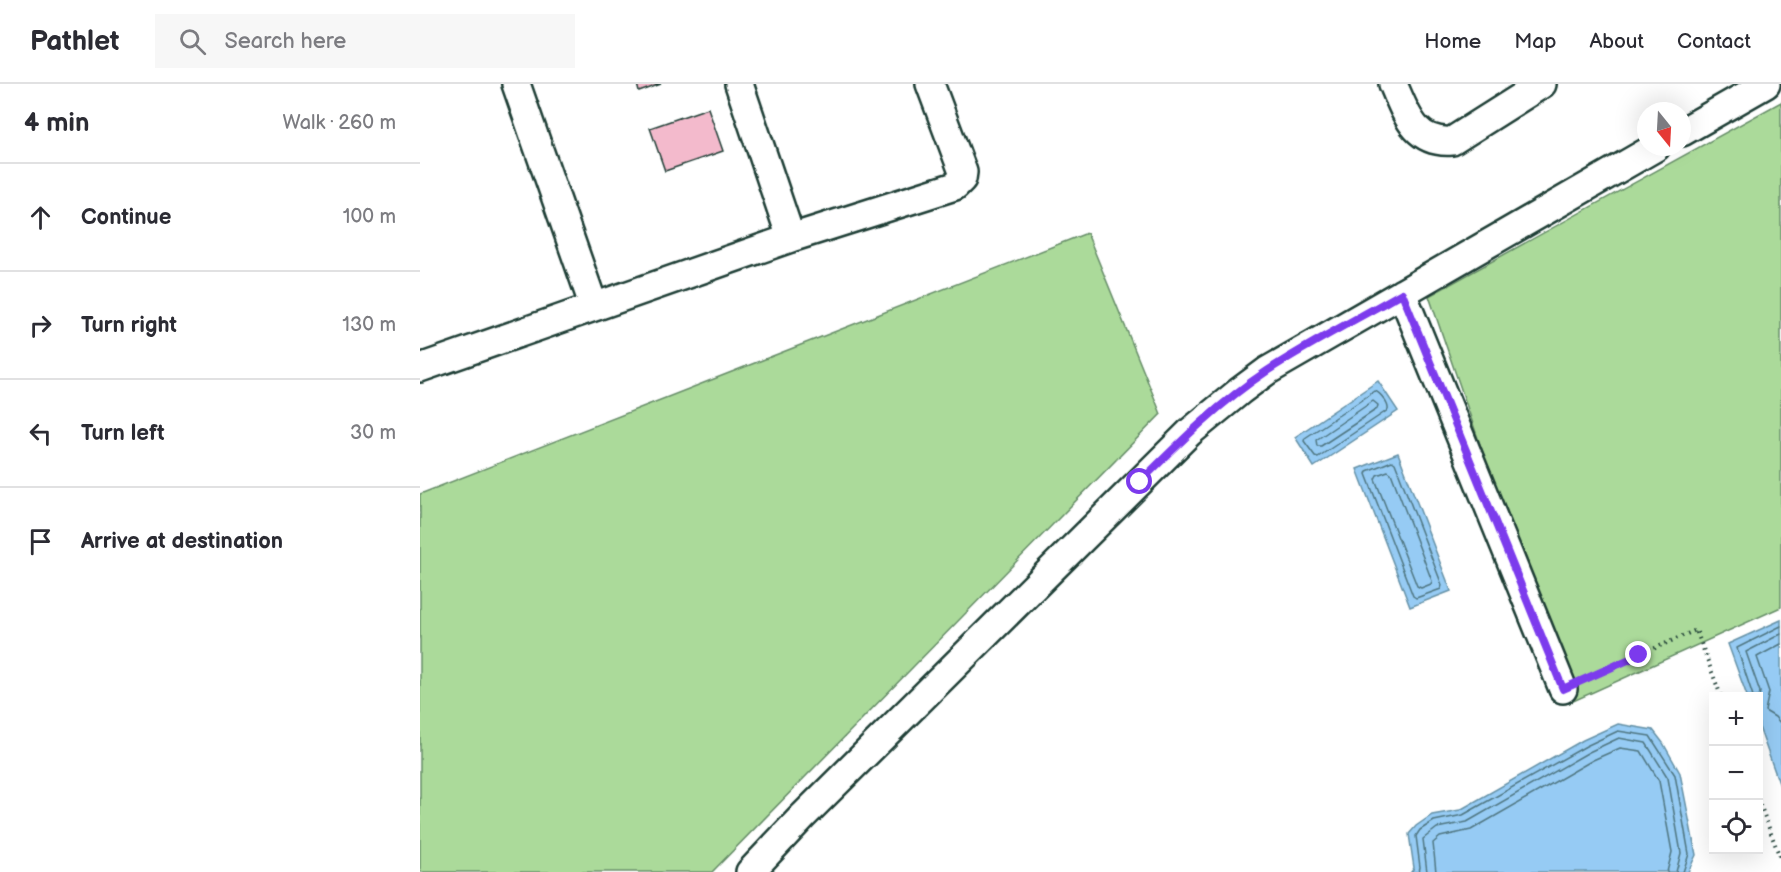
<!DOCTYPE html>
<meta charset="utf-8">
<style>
body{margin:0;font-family:"Balsamiq Sans",sans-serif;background:#f7f7f7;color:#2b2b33}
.controls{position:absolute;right:18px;bottom:18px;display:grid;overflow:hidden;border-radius:0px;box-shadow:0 6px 24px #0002}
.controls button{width:54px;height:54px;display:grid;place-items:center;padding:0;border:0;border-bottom:2px solid #e1e1e2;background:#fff;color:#2b2b33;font:30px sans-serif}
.compass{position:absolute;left:1217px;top:18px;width:54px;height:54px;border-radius:50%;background:#fff;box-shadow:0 6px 24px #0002;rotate:162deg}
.stop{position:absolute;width:18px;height:18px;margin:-14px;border:4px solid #7c3aed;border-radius:50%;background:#fff}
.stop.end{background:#7c3aed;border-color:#fff;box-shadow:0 2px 6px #0008}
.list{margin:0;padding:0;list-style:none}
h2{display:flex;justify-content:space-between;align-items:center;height:78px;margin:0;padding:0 24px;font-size:26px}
h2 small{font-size:20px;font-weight:400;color:#7c7c81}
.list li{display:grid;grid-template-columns:39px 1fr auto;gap:18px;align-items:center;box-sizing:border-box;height:108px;padding:0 24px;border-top:2px solid #e1e1e2}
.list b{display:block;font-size:22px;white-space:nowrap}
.list em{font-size:20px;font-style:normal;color:#7c7c81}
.icon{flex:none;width:33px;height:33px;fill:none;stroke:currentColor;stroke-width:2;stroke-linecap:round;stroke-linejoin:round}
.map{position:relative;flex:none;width:1361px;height:788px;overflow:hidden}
header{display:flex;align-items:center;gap:36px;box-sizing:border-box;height:84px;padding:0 30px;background:#fff;border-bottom:2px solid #e1e1e2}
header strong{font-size:28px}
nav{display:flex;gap:33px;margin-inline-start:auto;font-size:21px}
.search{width:420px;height:54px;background:#f7f7f7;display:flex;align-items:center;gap:15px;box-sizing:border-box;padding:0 21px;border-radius:0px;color:#7c7c81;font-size:22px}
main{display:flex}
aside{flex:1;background:#fff}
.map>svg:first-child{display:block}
</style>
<header>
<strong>Pathlet</strong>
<div class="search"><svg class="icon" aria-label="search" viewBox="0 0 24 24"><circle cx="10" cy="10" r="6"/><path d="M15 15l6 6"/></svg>Search here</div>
<nav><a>Home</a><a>Map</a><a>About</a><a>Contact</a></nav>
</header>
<main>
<aside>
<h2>4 min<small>Walk · 260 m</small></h2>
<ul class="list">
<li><svg class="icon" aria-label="ahead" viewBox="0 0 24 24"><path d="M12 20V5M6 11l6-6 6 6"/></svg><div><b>Continue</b></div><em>100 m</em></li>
<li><svg class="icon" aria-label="right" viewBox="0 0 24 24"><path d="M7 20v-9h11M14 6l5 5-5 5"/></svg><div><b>Turn right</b></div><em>130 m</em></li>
<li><svg class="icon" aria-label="left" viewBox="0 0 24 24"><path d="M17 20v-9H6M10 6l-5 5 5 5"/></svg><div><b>Turn left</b></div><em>30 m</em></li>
<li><svg class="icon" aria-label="arrive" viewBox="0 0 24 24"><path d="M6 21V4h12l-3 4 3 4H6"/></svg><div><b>Arrive at destination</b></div></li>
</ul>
</aside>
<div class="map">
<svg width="1361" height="788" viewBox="0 0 1361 788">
<rect width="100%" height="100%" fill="#fff"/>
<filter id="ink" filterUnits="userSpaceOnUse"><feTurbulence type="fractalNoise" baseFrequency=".0167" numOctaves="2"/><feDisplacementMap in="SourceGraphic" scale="12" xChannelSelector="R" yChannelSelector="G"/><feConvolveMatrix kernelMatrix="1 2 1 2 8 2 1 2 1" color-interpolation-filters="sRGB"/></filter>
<g filter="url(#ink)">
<path fill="#abda9a" stroke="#658c67" stroke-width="1.5" d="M1361,18V523L1149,619L1009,212Z
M667,149L741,330L292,788H0V410Z"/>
<path fill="#96cbf4" stroke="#6692a7" stroke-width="1.5" d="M958,297L978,327L894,383L875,353Z
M978,369L1031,507L990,523L937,385Z
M1361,536V705L1339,643L1338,612H1327L1308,560Z
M1198,640L1233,646L1243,659L1260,689L1276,771L1268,788H991L994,784L989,750L996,742L1012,731L1040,726L1163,656Z"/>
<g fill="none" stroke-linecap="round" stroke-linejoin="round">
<path stroke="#4f7681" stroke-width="1.5" d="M955,307C961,309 969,321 968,326L898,373L895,372L884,357L885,354Z
M953,317L958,321L957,325L901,362H897L896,356Z
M972,377L975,379L1022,501L1021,505L996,514L993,512L946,390L947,387Z
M968,387L971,389L1012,497L1011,500L1001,504L997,502L955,395L957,391Z
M1361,560L1337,573L1349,608L1345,627L1355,633L1361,640
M1333,612L1317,564L1361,542
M1338,618L1340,608L1326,568L1361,550
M999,788L1000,783L996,752L1000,746L1014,737L1043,731L1166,662L1198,647L1230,652L1255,691L1269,770L1263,788
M1007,788L1003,755L1017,744L1047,738L1169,668L1199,654L1226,659L1248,694L1261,769L1256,788
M1016,788L1013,759L1020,753L1051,746L1173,676L1200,664L1221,667L1239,697L1252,768L1247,788"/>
</g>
<path fill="#f3bacc" stroke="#1f3d34" stroke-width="1.5" d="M217,0H241L219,8Z
M288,24L303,67L245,87L230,44Z"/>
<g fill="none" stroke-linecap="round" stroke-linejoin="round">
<defs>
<path id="minor" d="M96,0L174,223
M319,0L371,154
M973,0C986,29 994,60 1032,57L1122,0
M1262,48L1346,0
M982,209L1143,605
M0,284L371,154L535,102L542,95L543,88L510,0
M330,788L382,733L770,348L820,307L847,287L1236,63"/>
</defs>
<use href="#minor" stroke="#1f3d34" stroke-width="32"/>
<path stroke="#1f3d34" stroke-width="4" stroke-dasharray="1.5 4.5" stroke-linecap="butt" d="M1163,596L1276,546L1301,612
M1338,715L1361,776"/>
<use href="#minor" stroke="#fff" stroke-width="27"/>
</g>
</g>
<g fill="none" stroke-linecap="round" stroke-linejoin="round" filter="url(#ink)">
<path stroke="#7c3aed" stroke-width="8" d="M720,398C760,358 800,318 847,287C890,259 937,235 982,209L1143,605L1219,571"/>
</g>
</svg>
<div class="controls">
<button>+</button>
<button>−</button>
<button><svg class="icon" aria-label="locate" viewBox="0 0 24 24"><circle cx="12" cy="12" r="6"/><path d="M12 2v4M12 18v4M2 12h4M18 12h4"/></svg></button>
</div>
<svg class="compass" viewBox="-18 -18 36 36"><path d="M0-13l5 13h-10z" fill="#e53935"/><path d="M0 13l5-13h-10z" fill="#7c7c81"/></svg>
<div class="stop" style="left:720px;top:398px"></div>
<div class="stop end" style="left:1219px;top:571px"></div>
</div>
</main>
